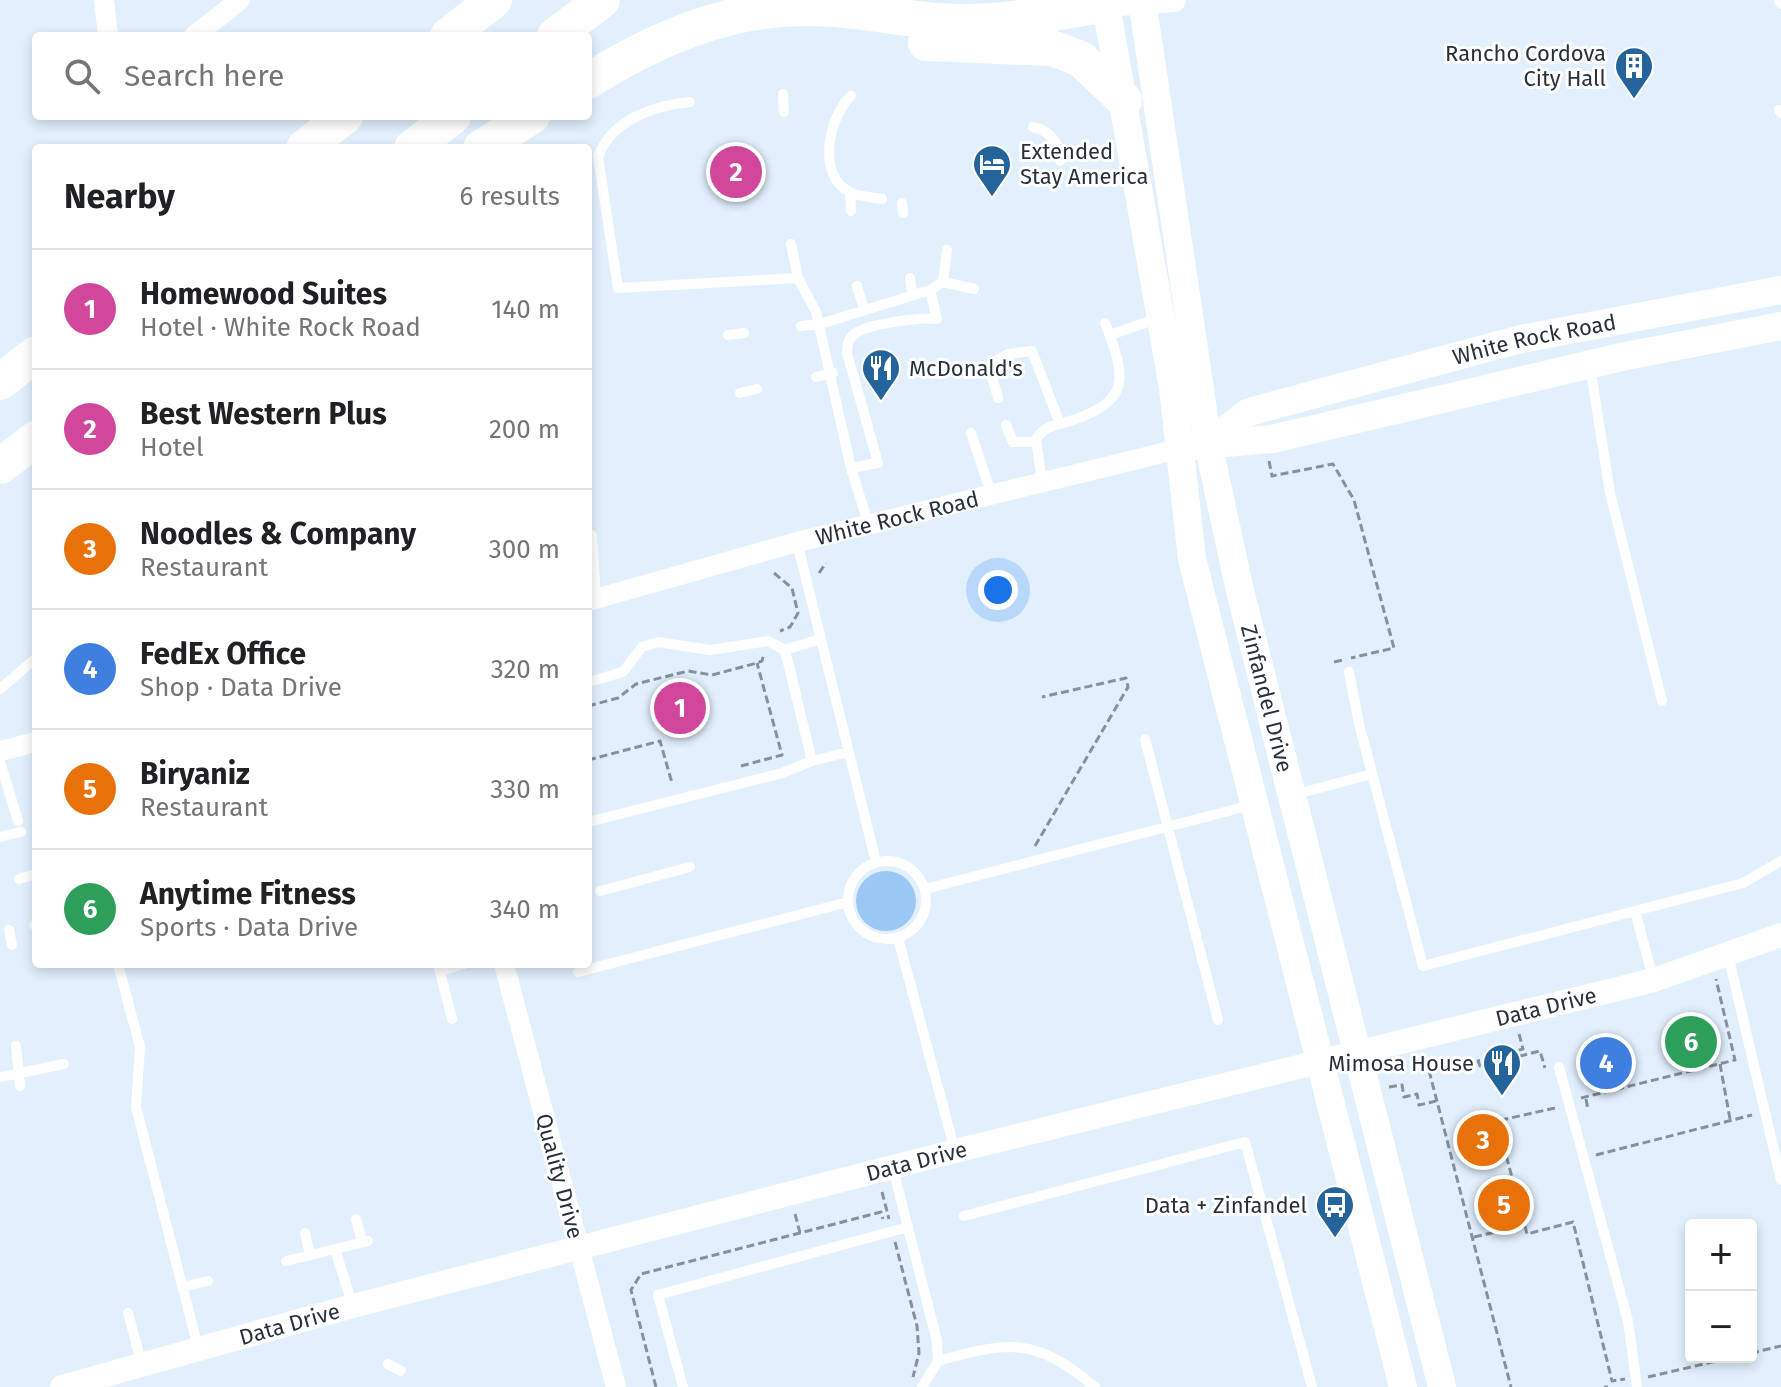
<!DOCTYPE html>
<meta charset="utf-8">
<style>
body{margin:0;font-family:"Fira Sans",sans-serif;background:#f2f2f2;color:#202124}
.controls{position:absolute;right:24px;bottom:24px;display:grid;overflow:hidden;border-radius:8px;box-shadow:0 4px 12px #0003}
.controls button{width:72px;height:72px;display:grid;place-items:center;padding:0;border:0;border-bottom:2px solid #e0e0e0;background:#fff;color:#202124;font:40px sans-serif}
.you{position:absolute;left:998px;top:590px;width:28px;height:28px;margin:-20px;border:6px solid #fff;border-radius:50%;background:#1a73e8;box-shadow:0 0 0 12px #1a73e833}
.badge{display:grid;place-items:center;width:52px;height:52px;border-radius:50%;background:#24649a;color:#fff;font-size:26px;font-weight:700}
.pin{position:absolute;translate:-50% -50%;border:4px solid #fff;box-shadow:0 2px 8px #0006}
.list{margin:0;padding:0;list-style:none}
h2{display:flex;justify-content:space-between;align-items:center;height:104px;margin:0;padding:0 32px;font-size:34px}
h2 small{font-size:26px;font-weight:400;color:#757577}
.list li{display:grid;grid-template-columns:52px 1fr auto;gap:24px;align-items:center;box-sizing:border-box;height:120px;padding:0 32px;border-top:2px solid #e0e0e0}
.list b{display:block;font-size:30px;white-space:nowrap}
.list p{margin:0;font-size:26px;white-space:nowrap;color:#757577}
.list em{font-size:26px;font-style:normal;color:#757577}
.icon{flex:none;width:44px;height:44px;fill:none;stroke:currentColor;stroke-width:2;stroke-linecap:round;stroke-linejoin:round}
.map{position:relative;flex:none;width:1781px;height:1387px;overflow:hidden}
.search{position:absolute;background:#fff;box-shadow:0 4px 12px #0003;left:32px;top:32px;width:560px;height:88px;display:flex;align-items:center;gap:20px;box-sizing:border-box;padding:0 28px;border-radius:8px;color:#757577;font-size:30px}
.panel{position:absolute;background:#fff;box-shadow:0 4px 12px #0003;left:32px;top:144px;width:560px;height:824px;border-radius:8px}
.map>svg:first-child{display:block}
</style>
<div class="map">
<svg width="1781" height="1387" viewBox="0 0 1781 1387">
<rect width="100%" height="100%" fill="#e2f0fe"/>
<path fill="#9ac7f3" d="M856 901a30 30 0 1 1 60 0a30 30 0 1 1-60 0Z"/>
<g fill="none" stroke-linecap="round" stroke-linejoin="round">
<path stroke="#85919c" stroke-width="3" stroke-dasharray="8 4" stroke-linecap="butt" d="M1269,461L1272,476L1333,464L1354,500L1394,648L1351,658
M774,573L792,588L798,613L790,627L780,631
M819,573L826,563
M1334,662L1343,660
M588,706L618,698L636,684L688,671L712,675L757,663L762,661L764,653
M588,760L660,741L672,783
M741,766L782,755L757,663
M1035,846L1128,687L1126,678L1042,697
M1519,1034L1523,1049L1478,1061L1480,1066L1540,1051L1545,1068
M1426,1059L1511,1387
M1720,1064L1730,1119
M1389,1087L1402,1085L1404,1097L1417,1094L1419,1105L1436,1101
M1581,1098L1735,1060L1716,979
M1586,1099L1588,1110
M1555,1108L1497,1121L1527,1234L1573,1222L1612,1381L1625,1379
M1596,1155L1752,1115
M882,1192L889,1219
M795,1214L800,1233
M1474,1237L1525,1225
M895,1242L917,1326L919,1353L913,1377
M1751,1353L1781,1346
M1648,1377L1734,1357
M656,1387L631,1290L641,1274L881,1212L883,1219
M1604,1387H1608"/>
<path stroke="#fff" stroke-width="10" d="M1779,0L1781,4
M783,94L784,112
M851,96C829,116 816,176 850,192C859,197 873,197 882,199
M690,102C655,105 611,120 598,157L618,288L798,278
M1779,110L1781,113
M1033,127C1049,130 1061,144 1060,161
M850,192L851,211
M902,203L903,213
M791,244L798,278L816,312L851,468L869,526
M910,278L912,293
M943,282L974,289
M857,286L864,309
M801,326L820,324L930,290L943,282L947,250
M728,335L744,333
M1110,335L1159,318
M1590,366L1610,493L1662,701
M816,377L833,373
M740,393L757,389
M998,398L990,370L992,363L1008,354L1032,351L1060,424
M1006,425L1013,442H1036
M971,433L992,496
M851,468L878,463L847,353C847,347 848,340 853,335C864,324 921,317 937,319L930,290
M1042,483L1036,439C1045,426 1053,426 1067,422C1131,402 1127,379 1105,323
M592,535L596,598
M797,542L876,862
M1349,672L1359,724L1423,966L1743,883L1781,861
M588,682L623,672L642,647L658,642L710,650L768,641L785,650
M0,689L36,658
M1145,739L1218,1020
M812,761L848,752
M0,762L18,821
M1293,795L1372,774
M588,822L782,773L812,761L785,650L820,639
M0,837L21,832
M848 900a39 39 0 1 1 78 0a39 39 0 1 1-78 0Z
M19,879L33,875
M925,889L1252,805
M600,891L690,867
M1635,911L1653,978
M34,925L36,924
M9,930L12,945
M898,938L955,1151
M1728,955L1781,1180
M118,964L140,1047L136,1107L198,1347
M438,964L452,1019
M440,971L464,964
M578,972L848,902
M16,1046L20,1086
M1559,1067L1628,1321L1637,1387
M0,1077L64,1064
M893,1169L937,1341L938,1361L922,1387
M964,1216L1245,1142L1312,1387
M356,1219L362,1242
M305,1233L310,1255
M335,1249L352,1304
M286,1261L368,1241
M182,1287L208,1281
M128,1313L142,1365
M938,1361C1009,1341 1035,1337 1095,1387
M388,1364L401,1371
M683,1387L658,1295L908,1227"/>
<g stroke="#fff" stroke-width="20">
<path d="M104,0L108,36"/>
<path d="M194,36L240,0"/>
<path id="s1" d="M588,601L797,542L1179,449"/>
<path d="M0,751L36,742"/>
<path d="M504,964L616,1387"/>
</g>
<g stroke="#fff" stroke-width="24">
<path d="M1106,5L1174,0"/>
<path id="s2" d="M62,1387L353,1306L955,1151L1654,980L1781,935"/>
</g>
<g stroke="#fff" stroke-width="28">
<path d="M1105,0L1173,388L1192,559L1403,1387"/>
<path id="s3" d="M1142,0L1208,443L1240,591L1442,1387"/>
<path id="s4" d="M1208,443L1249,412L1521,339L1781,290"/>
<path d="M1192,446L1272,439L1621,357L1781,326"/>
</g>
<path stroke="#fff" stroke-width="36" d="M448,36L494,0
M555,36L602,0
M926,43L1052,48L1081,59L1124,100
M588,81C655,39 729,7 810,8C861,8 911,22 961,22C1010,23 1058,11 1106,5
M304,148L345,116
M412,148L453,116
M481,148L532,116
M0,382L36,354
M0,466L36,439"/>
</g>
<defs>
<symbol id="building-pin" viewBox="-11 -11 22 30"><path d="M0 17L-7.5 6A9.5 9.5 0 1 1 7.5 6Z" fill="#24649a" stroke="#fff"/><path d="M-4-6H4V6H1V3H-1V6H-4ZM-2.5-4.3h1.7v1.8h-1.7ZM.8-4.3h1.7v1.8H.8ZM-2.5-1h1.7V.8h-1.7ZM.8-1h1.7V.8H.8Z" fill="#fff"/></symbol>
<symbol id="hotel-pin" viewBox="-11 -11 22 30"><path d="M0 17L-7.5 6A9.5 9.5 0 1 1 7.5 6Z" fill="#24649a" stroke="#fff"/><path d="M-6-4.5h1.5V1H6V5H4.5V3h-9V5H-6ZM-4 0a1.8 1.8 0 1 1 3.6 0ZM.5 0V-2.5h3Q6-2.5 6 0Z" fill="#fff"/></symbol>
<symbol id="restaurant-pin" viewBox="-11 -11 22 30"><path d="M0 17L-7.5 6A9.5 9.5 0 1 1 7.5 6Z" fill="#24649a" stroke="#fff"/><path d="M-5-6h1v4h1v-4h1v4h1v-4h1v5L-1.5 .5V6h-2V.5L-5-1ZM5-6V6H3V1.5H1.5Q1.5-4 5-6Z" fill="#fff"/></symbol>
<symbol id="bus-pin" viewBox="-11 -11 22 30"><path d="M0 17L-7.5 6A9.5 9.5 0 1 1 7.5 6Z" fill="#24649a" stroke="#fff"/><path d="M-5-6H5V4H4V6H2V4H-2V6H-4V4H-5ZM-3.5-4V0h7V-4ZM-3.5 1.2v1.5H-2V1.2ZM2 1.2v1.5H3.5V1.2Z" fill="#fff"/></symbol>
</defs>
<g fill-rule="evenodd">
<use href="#building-pin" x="1612" y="44" width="44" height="60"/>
<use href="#hotel-pin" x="970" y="142" width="44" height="60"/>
<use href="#restaurant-pin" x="859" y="346" width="44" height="60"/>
<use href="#restaurant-pin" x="1480" y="1041" width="44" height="60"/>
<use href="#bus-pin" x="1313" y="1183" width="44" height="60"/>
</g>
<g text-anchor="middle" stroke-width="6" stroke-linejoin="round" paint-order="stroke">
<g font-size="22" fill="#28313a" stroke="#fff" text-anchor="end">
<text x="1606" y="61">Rancho Cordova<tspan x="1606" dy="25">City Hall</tspan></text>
<text x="1020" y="159" text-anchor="start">Extended<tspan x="1020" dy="25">Stay America</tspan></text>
<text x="909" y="376" text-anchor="start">McDonald's</text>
<text x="1474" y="1071">Mimosa House</text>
<text x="1307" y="1213">Data + Zinfandel</text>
</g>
<g font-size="22" fill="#28313a" stroke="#fff">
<text dy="8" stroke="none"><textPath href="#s4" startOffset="346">White Rock Road</textPath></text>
<text dy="8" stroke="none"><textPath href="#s1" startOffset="320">White Rock Road</textPath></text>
<text dy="8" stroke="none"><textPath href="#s3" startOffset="710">Zinfandel Drive</textPath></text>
<text dy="8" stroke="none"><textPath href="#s2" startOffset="1532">Data Drive</textPath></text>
<text dy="8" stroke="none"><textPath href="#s2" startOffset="884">Data Drive</textPath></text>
<text transform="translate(560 1176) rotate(75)" y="8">Quality Drive</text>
<text dy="8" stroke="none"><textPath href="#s2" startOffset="236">Data Drive</textPath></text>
</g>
</g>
</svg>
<div class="controls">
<button>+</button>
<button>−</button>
</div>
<div class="you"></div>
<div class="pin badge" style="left:680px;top:708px;background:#d1479c">1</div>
<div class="pin badge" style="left:736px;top:172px;background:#d1479c">2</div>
<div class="pin badge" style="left:1483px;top:1140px;background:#e8710a">3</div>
<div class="pin badge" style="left:1606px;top:1063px;background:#3f7fe0">4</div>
<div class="pin badge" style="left:1504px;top:1205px;background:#e8710a">5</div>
<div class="pin badge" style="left:1691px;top:1042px;background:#2e9e5b">6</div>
<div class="search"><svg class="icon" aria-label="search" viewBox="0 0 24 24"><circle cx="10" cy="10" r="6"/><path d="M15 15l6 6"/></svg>Search here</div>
<section class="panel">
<h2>Nearby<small>6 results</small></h2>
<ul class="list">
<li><span class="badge" style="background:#d1479c">1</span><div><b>Homewood Suites</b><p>Hotel · White Rock Road</p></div><em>140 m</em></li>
<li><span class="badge" style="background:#d1479c">2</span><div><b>Best Western Plus</b><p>Hotel</p></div><em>200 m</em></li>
<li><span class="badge" style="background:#e8710a">3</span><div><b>Noodles &amp; Company</b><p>Restaurant</p></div><em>300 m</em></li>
<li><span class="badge" style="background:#3f7fe0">4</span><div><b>FedEx Office</b><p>Shop · Data Drive</p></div><em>320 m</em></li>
<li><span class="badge" style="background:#e8710a">5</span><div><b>Biryaniz</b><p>Restaurant</p></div><em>330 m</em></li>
<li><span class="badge" style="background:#2e9e5b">6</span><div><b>Anytime Fitness</b><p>Sports · Data Drive</p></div><em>340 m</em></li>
</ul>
</section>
</div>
